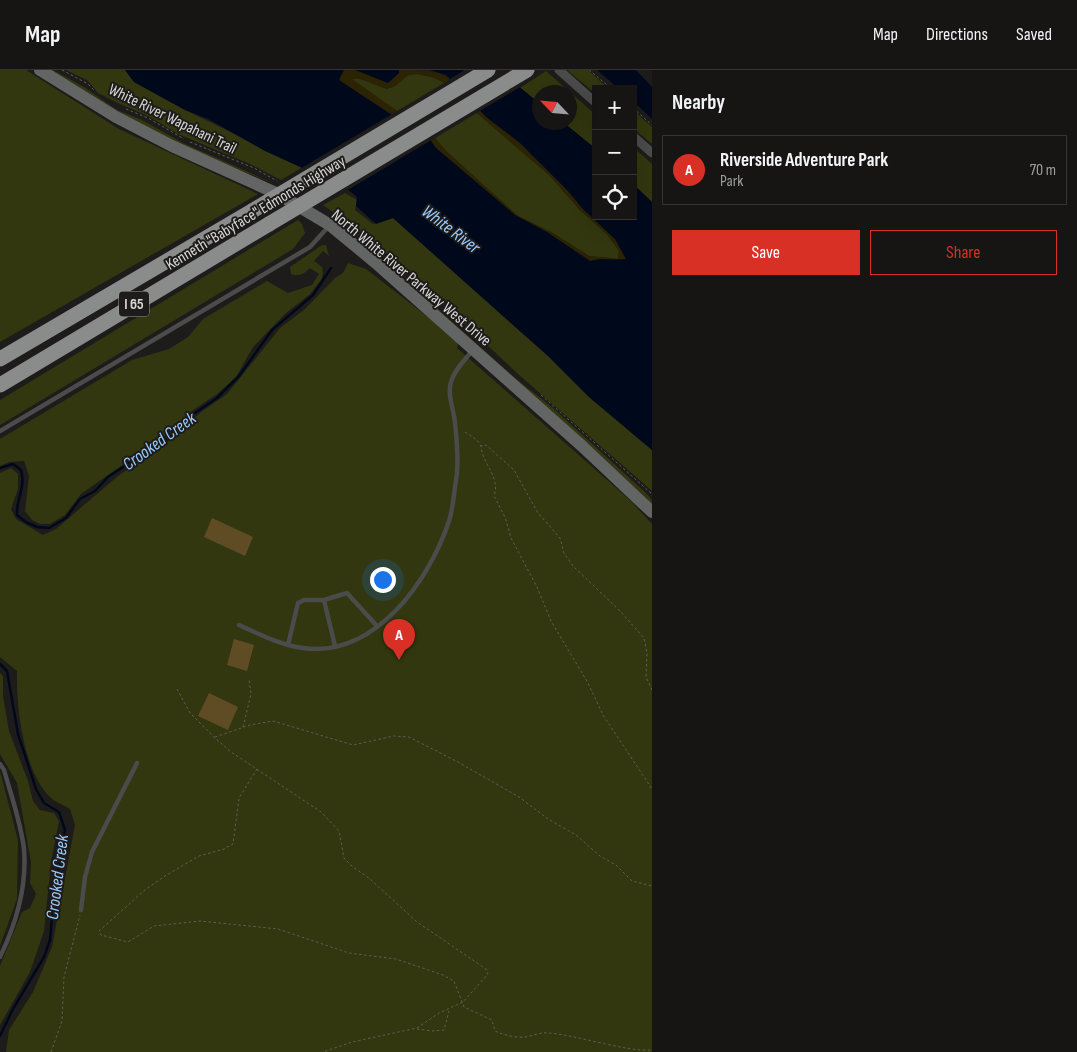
<!DOCTYPE html>
<meta charset="utf-8">
<style>
body{margin:0;font-family:"Sofia Sans Condensed",sans-serif;background:#232222;color:#f1f3f6}
.controls{position:absolute;right:15px;top:15px;display:grid;overflow:hidden;border-radius:0px;box-shadow:0 5px 20px #0002}
.controls button{width:45px;height:45px;display:grid;place-items:center;padding:0;border:0;border-bottom:1px solid #353434;background:#161514;color:#f1f3f6;font:25px sans-serif}
.compass{position:absolute;left:532px;top:15px;width:45px;height:45px;border-radius:50%;background:#161514;box-shadow:0 5px 20px #0002;rotate:296deg}
.you{position:absolute;left:382px;top:509px;width:18px;height:18px;margin:-12px;border:4px solid #fff;border-radius:50%;background:#1a73e8;box-shadow:0 0 0 8px #1a73e833}
.badge{display:grid;place-items:center;width:32px;height:32px;border-radius:50%;background:#d93025;color:#fff;font-size:16px;font-weight:700}
.pin{position:absolute;translate:-50% -41px;filter:drop-shadow(0 1px 2px #0008)}
.pin::after{content:'';position:absolute;top:26px;width:18px;height:15px;background:inherit;clip-path:polygon(0 0,100% 0,50% 100%)}
.list{margin:0;padding:0;list-style:none}
h2{display:flex;justify-content:space-between;align-items:center;height:65px;margin:0;padding:0 20px;font-size:21px}
h2 small{font-size:16px;font-weight:400;color:#9e9fa0}
.list li{display:grid;grid-template-columns:32px 1fr auto;gap:15px;align-items:center;box-sizing:border-box;height:70px;margin:0 10px 10px;padding:0 10px;border:1px solid #353434;border-radius:0px}
.list b{display:block;font-size:19px;white-space:nowrap}
.list p{margin:0;font-size:16px;white-space:nowrap;color:#9e9fa0}
.list em{font-size:16px;font-style:normal;color:#9e9fa0}
.actions{display:flex;gap:10px;padding:15px 20px}
.actions a{flex:1;padding:11px 0;border:1px solid #d93025;border-radius:0px;text-align:center;font-size:18px;color:#d93025}
.actions .main{background:#d93025;color:#fff}
.icon{flex:none;width:28px;height:28px;fill:none;stroke:currentColor;stroke-width:2;stroke-linecap:round;stroke-linejoin:round}
.map{position:relative;flex:none;width:652px;height:982px;overflow:hidden}
header{display:flex;align-items:center;gap:30px;box-sizing:border-box;height:70px;padding:0 25px;background:#161514;border-bottom:1px solid #353434}
header strong{font-size:24px}
nav{display:flex;gap:28px;margin-inline-start:auto;font-size:18px}
main{display:flex}
aside{flex:1;background:#161514}
.map>svg:first-child{display:block}
</style>
<header>
<strong>Map</strong>
<nav><a>Map</a><a>Directions</a><a>Saved</a></nav>
</header>
<main>
<div class="map">
<svg width="652" height="982" viewBox="0 0 652 982">
<rect width="100%" height="100%" fill="#1e1c1a"/>
<path fill="#32370f" d="M0,0H26L119,59L258,124L0,272Z
M49,0H53L84,17L117,40L142,50L183,73L275,114L206,87L127,47Z
M66,0H125L134,12L185,40L303,97L281,110L250,94L178,64L148,46L120,34L98,23L87,10Z
M567,0H588L609,19H596V24Z
M546,1L596,45V79L564,53L570,52V22H540L539,33L520,18Z
M417,4L436,8L444,13L397,41L351,9L358,8L387,19L408,5Z
M633,40L652,57V74L633,58Z
M477,43L549,105L580,140L607,164L619,181L618,189L589,186L551,162L518,146L446,81L435,68Z
M633,77L652,94V132L633,114Z
M345,123L357,130L355,140L373,154L393,148L548,286L589,327L652,380V421L518,304L421,213L367,167L323,135Z
M298,150L302,154L305,163L293,179L0,355V330Z
M356,166L514,307L553,338L646,423L652,430V434L595,380L359,171Z
M322,175H326L329,186L323,181L314,191L322,197L323,204L321,210L309,225L286,243L253,277L236,307L217,324L189,343L175,358L81,424L65,445L50,454H40L32,450L25,441L29,406L24,391L9,392L0,396V369L132,290L169,279L188,267L203,249L267,211L288,223L312,215L319,204L310,198C304,204 299,207 291,204L290,197Z
M348,193L366,199L459,271L457,278L631,431L652,454V982H6L9,960L33,922L52,877L75,755L70,739C64,735 55,732 50,727C23,701 16,636 17,601L0,587V403L11,398L18,404V419L11,439L16,449L43,465L56,459L118,406L173,368L201,342L227,324L280,258L304,240L335,208L343,203Z
M0,603L3,606V626L9,661L28,711L33,731L40,740L54,743L59,751L51,792L44,861L30,902L0,955V896L22,842L30,838L36,824L30,813L31,792L17,713L0,684Z
M0,701L18,770L17,829L0,876Z"/>
<path fill="#2b2302" d="M344,0L361,1L388,13L399,3V0C415,0 438,0 451,9L444,13C435,8 420,1 410,5C401,8 397,20 386,18C374,16 365,7 352,9L397,41L392,44L338,10Z
M481,41L520,73L568,121L582,138L615,169L626,189C613,191 602,187 590,191L547,162L515,145L436,78L431,71L435,68L446,81L518,146L551,162L589,186L618,189L619,181L607,164L580,140L549,105L477,43Z"/>
<path fill="#00091c" d="M125,0H344L339,10L431,71L436,78L515,145L547,162L590,191C602,187 613,191 626,189L615,169L582,138L568,121L520,73L486,47L446,5L430,0H499L539,33L540,52L564,53L596,79V146H633V114L652,132V380L589,327L548,286L393,148L376,154L356,136L357,127L346,118L265,81L208,49L185,40L134,12Z
M355,0H399V3L388,13Z
M597,0H636L652,17V49L633,31V19H619Z"/>
<path fill="#1e1c1a" d="M465,0H503L522,16L478,42L448,10Z
M394,43L433,69L346,121L300,99Z"/>
<g fill="none" stroke-linecap="round" stroke-linejoin="round">
<path stroke="#00091c" stroke-width="2.5" d="M0,398L13,394L21,400C26,418 16,429 17,445L26,452L37,457L49,458L66,448L80,429L95,421L108,407L173,364L186,349L217,328L239,306L272,260L313,225L331,198
M0,594L7,601L18,664L36,719L44,733L59,742L65,760L55,817L50,870L44,887L13,939L0,966"/>
</g>
<path fill="#5f4c25" d="M212,448L253,467L245,486L204,467Z
M234,569L254,575L247,601L227,595Z
M209,623L238,637L228,660L198,646Z"/>
<g fill="none" stroke-linecap="round" stroke-linejoin="round">
<path stroke="#5e5d5b" stroke-width="1" stroke-dasharray="2.5 2.5" stroke-linecap="butt" d="M62,0L88,14L94,20
M589,0L612,19
M633,38L652,55
M126,39L148,48L184,69
M190,72L254,98L277,111
M541,325L652,424
M465,362L477,370L481,376
M177,619L190,643L214,667L231,682L321,742L339,761L344,788L353,797L370,809L417,852L486,899L488,904L463,932L439,943L417,958L352,972L323,982
M652,620L646,607L647,583L644,568L620,541L573,496L564,483L560,468L538,443L514,400L486,375L481,376C482,394 501,407 494,426L505,447L511,468L537,517L551,551L588,613L603,645L652,719
M243,657L251,624L249,609
M215,667L250,655L273,651L353,675L394,666L409,667L458,692L519,727L548,749L576,765L600,786L616,795L632,811L652,816
M257,699L239,728L233,774L224,779L199,786L165,806L146,819L99,861L101,865L128,872L154,856L200,851L278,859L349,883L396,889L443,905L454,911L464,937L492,950L495,961C504,965 515,968 525,967C533,966 540,962 548,963C578,965 625,982 652,980
M417,959L432,961L444,960L449,941
M51,982L62,951L64,907L80,845"/>
<path stroke="#4a4b4b" stroke-width="4.5" d="M0,361L310,177L329,156
M324,530L335,576
M239,555C259,564 280,575 303,578C375,588 429,511 449,451C453,439 454,423 456,410C459,393 457,371 455,353C454,340 447,325 451,312C454,300 465,290 472,281
M288,575L298,533L304,530H324L347,523L377,556
M0,694L4,700C11,725 21,753 24,779C27,816 16,854 0,887
M81,840L85,807L92,782L137,693"/>
<path stroke="#4a4b4b" stroke-width="9" d="M559,0L596,33
M633,66L652,83"/>
<path stroke="#636565" stroke-width="12" d="M40,0L116,47L172,76L278,124L330,155L376,193L582,376L652,442"/>
<path stroke="#898c8b" stroke-width="15" d="M0,289L252,141
M0,315L269,154"/>
<path stroke="#898c8b" stroke-width="15" d="M252,141L488,0
M269,154L527,0"/>
</g>
<g text-anchor="middle" stroke-width="4" stroke-linejoin="round" paint-order="stroke">
<rect fill="#1e1c1a" stroke="#a09f9e" stroke-width="1" x="119" y="221.5" width="30" height="25" rx="4"/>
<g font-size="15" font-weight="bold" fill="#d8d7d6">
<text x="134" y="239">I 65</text>
</g>
<g font-size="16" fill="#d8d7d6" stroke="#1e1c1a">
<text transform="translate(173 48) rotate(26)" y="6">White River Wapahani Trail</text>
<text transform="translate(255 142) rotate(-31)" y="6">Kenneth "Babyface" Edmonds Highway</text>
<text transform="translate(412 207) rotate(40)" y="6">North White River Parkway West Drive</text>
</g>
<g font-size="18" font-style="italic" fill="#98cafe" stroke="#1e1c1a">
<text transform="translate(451 159) rotate(37)" y="6">White River</text>
<text transform="translate(159 371) rotate(-36)" y="6">Crooked Creek</text>
<text transform="translate(57 807) rotate(-83)" y="6">Crooked Creek</text>
</g>
</g>
</svg>
<div class="controls">
<button>+</button>
<button>−</button>
<button><svg class="icon" aria-label="locate" viewBox="0 0 24 24"><circle cx="12" cy="12" r="6"/><path d="M12 2v4M12 18v4M2 12h4M18 12h4"/></svg></button>
</div>
<svg class="compass" viewBox="-18 -18 36 36"><path d="M0-13l5 13h-10z" fill="#e53935"/><path d="M0 13l5-13h-10z" fill="#9e9fa0"/></svg>
<div class="you"></div>
<div class="pin badge" style="left:399px;top:590px">A</div>
</div>
<aside>
<h2>Nearby<small></small></h2>
<ul class="list">
<li><span class="badge">A</span><div><b>Riverside Adventure Park</b><p>Park</p></div><em>70 m</em></li>
</ul>
<div class="actions"><a class="main">Save</a><a>Share</a></div>
</aside>
</main>
